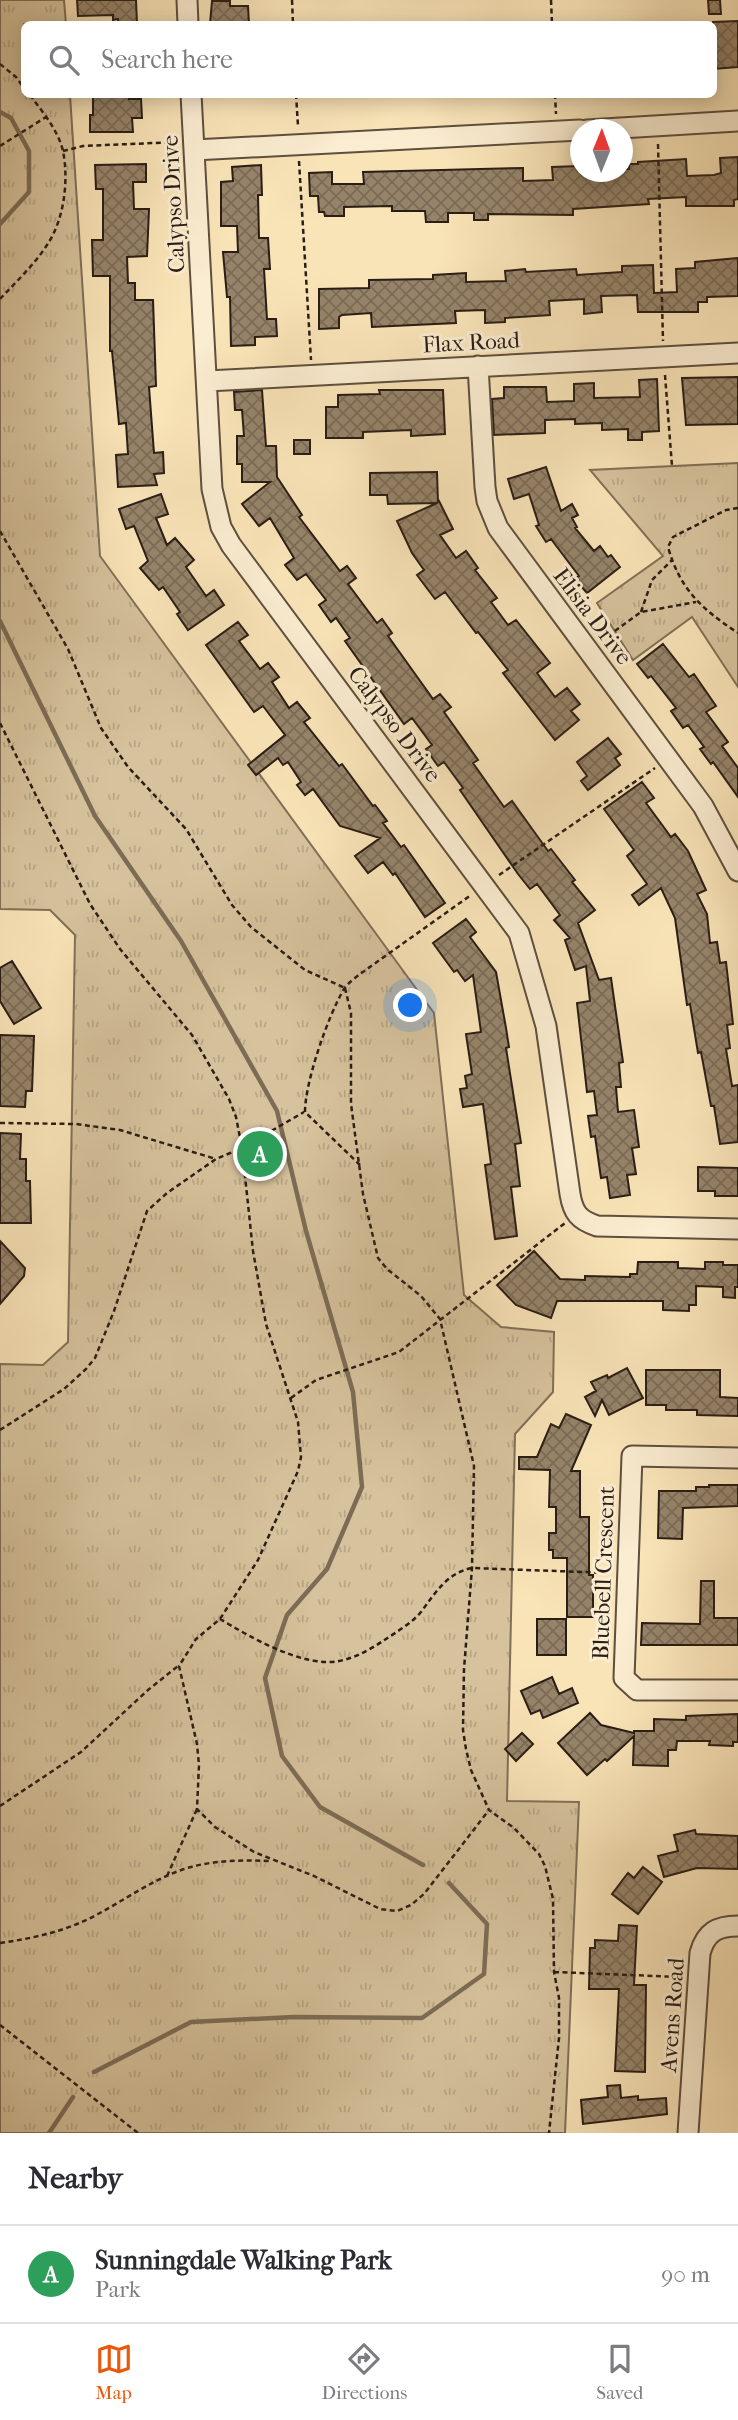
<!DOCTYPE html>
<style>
body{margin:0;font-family:"IM FELL French Canon",serif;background:#f7f7f7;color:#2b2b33}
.compass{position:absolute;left:570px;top:119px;width:63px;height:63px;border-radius:50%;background:#fff;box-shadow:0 4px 18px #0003;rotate:1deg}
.you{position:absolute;left:411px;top:1006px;width:24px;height:24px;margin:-18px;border:5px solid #fff;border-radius:50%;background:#1a73e8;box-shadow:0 0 0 10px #1a73e833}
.badge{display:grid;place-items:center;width:46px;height:46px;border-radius:50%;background:#ea580c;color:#fff;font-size:23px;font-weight:700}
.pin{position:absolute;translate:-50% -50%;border:4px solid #fff;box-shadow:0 2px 7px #0006}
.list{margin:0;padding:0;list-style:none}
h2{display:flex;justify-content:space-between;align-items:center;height:91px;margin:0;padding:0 28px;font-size:30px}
h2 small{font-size:23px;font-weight:400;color:#7c7c81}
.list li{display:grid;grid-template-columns:46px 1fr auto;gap:21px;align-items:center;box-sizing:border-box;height:98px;padding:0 28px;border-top:2px solid #e1e1e2}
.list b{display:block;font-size:26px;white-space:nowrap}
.list p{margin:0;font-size:23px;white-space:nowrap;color:#7c7c81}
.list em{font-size:23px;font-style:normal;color:#7c7c81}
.icon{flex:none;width:38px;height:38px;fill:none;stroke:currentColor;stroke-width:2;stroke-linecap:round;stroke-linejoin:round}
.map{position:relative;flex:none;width:738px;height:2133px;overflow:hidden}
.search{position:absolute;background:#fff;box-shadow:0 4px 18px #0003;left:21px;right:21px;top:21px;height:77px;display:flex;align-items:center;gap:18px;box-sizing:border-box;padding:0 24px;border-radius:10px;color:#7c7c81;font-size:26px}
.sheet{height:189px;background:#fff}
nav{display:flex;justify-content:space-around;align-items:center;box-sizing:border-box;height:98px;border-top:2px solid #e1e1e2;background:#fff;font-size:19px;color:#7c7c81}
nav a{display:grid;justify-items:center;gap:4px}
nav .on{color:#ea580c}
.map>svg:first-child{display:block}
</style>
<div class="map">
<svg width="738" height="2133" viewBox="0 0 738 2133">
<defs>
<pattern id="grass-tufts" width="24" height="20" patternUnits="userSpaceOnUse" patternTransform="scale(1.75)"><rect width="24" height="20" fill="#d6c29c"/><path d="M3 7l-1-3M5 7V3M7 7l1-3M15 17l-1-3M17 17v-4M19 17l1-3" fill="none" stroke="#b8a686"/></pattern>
<pattern id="building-cross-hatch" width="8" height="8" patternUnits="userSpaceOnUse" patternTransform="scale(1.75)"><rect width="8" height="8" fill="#96846a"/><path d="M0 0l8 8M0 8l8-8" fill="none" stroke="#7b6b56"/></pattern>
</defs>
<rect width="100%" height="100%" fill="#f9e4b8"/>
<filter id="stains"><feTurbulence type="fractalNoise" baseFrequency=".00286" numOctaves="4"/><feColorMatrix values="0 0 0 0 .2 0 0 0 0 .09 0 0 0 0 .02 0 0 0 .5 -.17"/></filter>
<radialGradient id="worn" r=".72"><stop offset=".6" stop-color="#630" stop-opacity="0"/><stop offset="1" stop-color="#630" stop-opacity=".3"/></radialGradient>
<path fill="url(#grass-tufts)" stroke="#807058" stroke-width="2" d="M0,0H64L66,24H24V94L70,95L100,556L434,1013L464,1295L501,1327L554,1332L553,1392L515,1434L507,1801L579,1802L565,2133H0V1364L43,1365L68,1342L75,935L50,910L0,909Z
M738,463V687L692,617L633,660L597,603L663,556L590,470Z"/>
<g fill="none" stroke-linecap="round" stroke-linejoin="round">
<path stroke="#7c6c56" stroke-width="4.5" d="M0,112L11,118L29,151V192L0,224
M0,621L95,816L181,941L277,1111L306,1231L353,1392L362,1487L327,1569L287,1615L265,1678L282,1756L320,1807L423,1865
M94,2072L191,2022L294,2017L422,2018L484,1974L487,1924L449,1883
M49,2133L73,2097"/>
</g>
<path fill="url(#building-cross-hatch)" stroke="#2a1d15" stroke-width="2" d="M77,0H136L137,24H118V19L113,20V15L78,16Z
M708,0H720L721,14H709Z
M212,1H230V6H248L249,24H210Z
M738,21V67L713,69V22Z
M93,94H129V99H141L142,118H132L133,132H90V115H93Z
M738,157V199L734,200V206H686V197L648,199L649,204L573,209V215L488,214V220H474V213H448V222H426L425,211H392V206L344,207V216H325L324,212H319L318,196H310L309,173L332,172V184H364L363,172L523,168V181L553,180L552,167L580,166V172H622V169H629V164H638V162L686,159L687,176L714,175L721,173L720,158Z
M146,164V182H133L134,209H149L147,256L127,257L128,283H135V300H153L156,386L149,387L154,453L163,452L164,473L154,474L157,485L118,487L116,455L128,454L126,423L119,424L112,351H110V276H93L92,240H103V189H96L95,165Z
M261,165L262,195H258L259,238H268L270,269H264L267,319H276L277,336L255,337V345L231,346L230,297H227L223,252H238L237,226H221V182L233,181L232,167Z
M738,258V296L707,297V302H698V312H638L637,295L601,296L602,312L584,314V299L549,301L550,315L505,318V322L485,323V310L455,311L456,323L372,327L371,313L342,315L339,317V328L319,329V289L369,288V280L433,279V275L466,273V282L506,281L505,271L525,269L526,272L576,269L577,275L622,272V266L653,265L654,293L677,292L676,269L695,268V262Z
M738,377V424L686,425L682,378Z
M657,379L659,431L642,432V440H628V429L602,430V423L575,424V419L545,420V433L494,435L492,399L504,398V387H546L547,402L574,401V384L594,383V398L640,397L639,380Z
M262,390L266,446H276L277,477L302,515L299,517L340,571L347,566L356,578L348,584L377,623L382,619L392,633L388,636L433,699L440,694L451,707L444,712L478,760L473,763L504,807L512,801L548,851L551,849L575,880L572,882L595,910L578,923L599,980L611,978L623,1062L619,1063L621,1087H616L618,1112L634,1110L639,1147L632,1148L636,1174L627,1175L630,1195L610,1198L607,1177L601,1178L595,1136L591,1137L588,1116L597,1115L594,1091L587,1092L577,1003L590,1001L586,966L575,970L565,940L570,938L554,920L560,915L537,884L530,889L518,874L460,790L463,788L444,762L438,766L426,749L432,745L412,718L404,724L345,641L350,638L336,618L331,622L319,605L326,600L306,574L297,580L285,565L294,558L270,518L259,526L242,504L270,482H242V464H237V436H244L242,410H235L234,392Z
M379,390H443L445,434L411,436V430L363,432V438H326V407H338V395L380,394Z
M294,440H310V454H294Z
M546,467L561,511L572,504L578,515L572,518L577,527L575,528L594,551L600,546L608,557L611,555L620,567L587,593L575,579L579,576L551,539L546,542L536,526L539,525L529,494L514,499L508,479Z
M437,472L438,502L439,501L453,529L440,535L456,558L466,551L478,568L475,570L497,598L491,602L508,625L516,620L550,663L537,673L555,697L567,688L580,704L571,711L579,720L555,740L503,673L508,670L478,632L476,633L445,592L435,599L417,575L424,570L412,553L397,521L437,503L388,504L387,495H370V473Z
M161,494L168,514L156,518L167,545L175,538L194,560L186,567L206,596L214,590L224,605L188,630L177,614L180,612L163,587L159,590L140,568L148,561L134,526L126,529L119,509Z
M238,622L248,635L239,641L260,669L268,663L279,677L272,682L289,708L297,702L310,718L304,722L339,766L342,764L373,806L375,805L387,821L383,823L401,847L404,845L445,903L425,917L395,873L393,875L383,862L368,873L355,856L380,838L340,826L313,789L305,795L297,785L301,782L288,762L283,765L278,758L256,775L248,765L285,735L263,706L254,712L206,645Z
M663,644L689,677L694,674L716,706L706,712L728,742L722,746L738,768V797L713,762L711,764L700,749L704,747L688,725L683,728L671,711L676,708L651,676L648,678L637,664Z
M608,738L621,754L615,758L620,765L588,790L581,781L587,776L577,762Z
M642,782L654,798L646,803L671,837L675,834L688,851L706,890L697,894L707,914L710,943L717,942L720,963L726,962L733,1024L727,1025L730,1048L726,1049L732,1086L738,1085V1142L720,1144L714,1106H711L701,1052L698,1053L690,1004L687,1005L675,918L661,888L639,905L632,895L647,884L627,856L634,850L604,809Z
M466,919L476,932L470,937L496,972L506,1028L509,1047L506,1048L521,1143L515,1144L520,1186L511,1187L517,1236L495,1239L485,1165L491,1164L483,1104L463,1107L460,1089L467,1088L465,1076L472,1074L466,1034L481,1032L473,975L465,981L457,970L454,972L433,943Z
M12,961L41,1008L14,1024L0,1001V968Z
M0,1035L34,1036L32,1091H26L25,1107L0,1106Z
M0,1133L21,1134L20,1159H26V1181H30L31,1223H0Z
M698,1167L738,1168V1196H715V1191H698Z
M0,1241L25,1268L24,1276L0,1304Z
M534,1251L560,1279L585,1280V1276L630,1277V1274H637L638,1262H678V1268L705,1269V1262H723V1265H738V1287H735V1298L723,1297V1287L696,1286V1305H689V1311L663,1310V1301H557L551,1318L516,1305L497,1285Z
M627,1368L643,1398L609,1415L602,1400L595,1416L585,1397L596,1391L591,1382L607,1375L608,1378Z
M646,1370H720V1397L738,1398V1416L697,1415V1410H666V1405H646Z
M566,1414L591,1425L571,1471H580V1517H589V1575H593V1617H567V1558H553V1550H549V1533H556V1507H549L550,1470L519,1469V1457H537L551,1424L559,1428Z
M709,1485H738V1506L683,1508L682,1539L658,1538L659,1491H696V1487H709Z
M701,1581H714V1618H738V1645H641L642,1623L700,1624Z
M537,1619H566V1655H537Z
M552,1677L559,1694L572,1688L578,1703L543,1718L540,1710L531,1714L521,1691Z
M590,1713L601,1725L634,1733V1731H654V1719L686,1720V1716L738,1714V1742H733V1746L709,1745L710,1741H677L676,1750H668V1766L633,1765L634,1736L607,1761L605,1759L587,1775L558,1743Z
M522,1733L533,1744L516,1761L505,1749Z
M695,1830L696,1834L738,1836V1869L697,1868L664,1877L658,1856L678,1851L674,1835Z
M643,1867L662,1882L638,1914L612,1894L628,1873L634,1878Z
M619,1925L637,1926L634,1985H646L645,2072L615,2071L619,1989H589L590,1948H595V1940L618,1941Z
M620,2085L621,2098L638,2096V2100L666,2098L667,2114L583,2124L581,2100L608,2097L607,2086Z"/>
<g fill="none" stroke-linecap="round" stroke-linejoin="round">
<defs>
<path id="minor" d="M187,0L188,24
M191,94L212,489L221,527L231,545L519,933L546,1026L570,1194C573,1213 579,1220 597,1226L738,1229
M587,130L738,121
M194,150L580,130
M478,366L485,487L487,501L498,528L703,806L738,871
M207,381L738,353
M738,1458L632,1456L624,1678L637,1690H738
M688,2133L700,1953C706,1932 717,1926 738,1926"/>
</defs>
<use href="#minor" stroke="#5e4f3e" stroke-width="23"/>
<path stroke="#2a1d15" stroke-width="2.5" stroke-dasharray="5 3.5" stroke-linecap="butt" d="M292,0L293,24
M551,0L552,24
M0,64L16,77L24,88
M296,94L298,126
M555,94L556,114
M658,144L663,341
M0,146L46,117
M63,151L83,146L178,142
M299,161L311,360
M0,299C16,282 34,265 47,245C64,220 69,181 63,151C58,130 42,111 29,94
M665,375L672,466
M738,508L726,510L673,537L668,547C680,590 703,610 738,633
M0,531L68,649L101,728L128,767L186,829L232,905L251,927L305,970L345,988
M641,612L652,580L672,560
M608,636L641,612L696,602
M0,723L90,904L120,949L192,1035L229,1099L236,1117L242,1148L253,1251L266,1324L298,1422L301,1457L298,1471L258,1560L220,1619L196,1639L179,1666L197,1744L199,1765L197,1809L215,1827L254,1852L314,1876L380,1909L397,1911L411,1905L424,1894L489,1810
M499,875L655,768
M345,988L351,1013V1104L363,1194L378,1258L387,1269L421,1296L440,1319L474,1466L472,1568L464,1669L463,1730L466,1749L471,1770L489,1810L514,1828L539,1854L545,1866L553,1899L554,1972L559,1998V2038L549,2133
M0,1123L76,1124L120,1130L216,1159
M360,1165L305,1112C305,1082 328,1016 344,989C348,983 355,978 360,974L471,895
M291,1398L316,1380L399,1352L565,1223
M0,1430L64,1389L86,1369L95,1358L114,1311L147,1211L167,1193L216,1159L242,1148L304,1112
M220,1619C250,1637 303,1668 339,1661C355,1658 369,1650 383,1641C396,1632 411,1624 421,1612C436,1592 447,1573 472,1568L611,1573
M0,1806L81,1752L148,1690L178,1666
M167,1876L197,1809
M0,1943C35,1938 67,1931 98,1914C126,1899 154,1879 184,1869C212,1860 241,1860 270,1861
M554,1972L680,1977
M0,2025L138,2133"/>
<use href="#minor" stroke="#fbedd1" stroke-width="19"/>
</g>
<g text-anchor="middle" stroke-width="6" stroke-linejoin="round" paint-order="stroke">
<g font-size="23" fill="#2a1d15" stroke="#fbedd1">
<text transform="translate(173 204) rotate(-93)" y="8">Calypso Drive</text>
<text transform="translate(471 342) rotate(-3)" y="8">Flax Road</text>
<text transform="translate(593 616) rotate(53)" y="8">Elisia Drive</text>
<text transform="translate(395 724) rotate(53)" y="8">Calypso Drive</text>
<text transform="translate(603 1573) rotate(-88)" y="8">Bluebell Crescent</text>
<text transform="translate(672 2015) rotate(-86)" y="8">Avens Road</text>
</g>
</g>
<rect width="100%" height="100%" filter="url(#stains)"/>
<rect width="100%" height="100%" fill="url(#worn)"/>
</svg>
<svg class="compass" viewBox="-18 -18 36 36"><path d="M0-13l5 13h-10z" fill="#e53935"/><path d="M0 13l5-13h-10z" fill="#7c7c81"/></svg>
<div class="you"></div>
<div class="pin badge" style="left:260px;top:1154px;background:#2e9e5b">A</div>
<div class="search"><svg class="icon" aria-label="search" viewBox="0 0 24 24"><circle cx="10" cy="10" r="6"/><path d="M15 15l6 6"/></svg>Search here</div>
</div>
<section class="sheet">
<h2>Nearby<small></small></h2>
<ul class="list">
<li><span class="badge" style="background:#2e9e5b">A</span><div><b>Sunningdale Walking Park</b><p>Park</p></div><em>90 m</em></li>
</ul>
</section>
<nav>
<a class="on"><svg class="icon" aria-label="map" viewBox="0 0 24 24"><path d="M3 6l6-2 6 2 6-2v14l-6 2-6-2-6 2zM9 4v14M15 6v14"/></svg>Map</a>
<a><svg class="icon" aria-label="directions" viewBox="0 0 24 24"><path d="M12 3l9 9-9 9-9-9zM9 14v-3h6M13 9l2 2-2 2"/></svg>Directions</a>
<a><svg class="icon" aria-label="saved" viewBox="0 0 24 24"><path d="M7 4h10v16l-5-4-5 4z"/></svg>Saved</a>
</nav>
